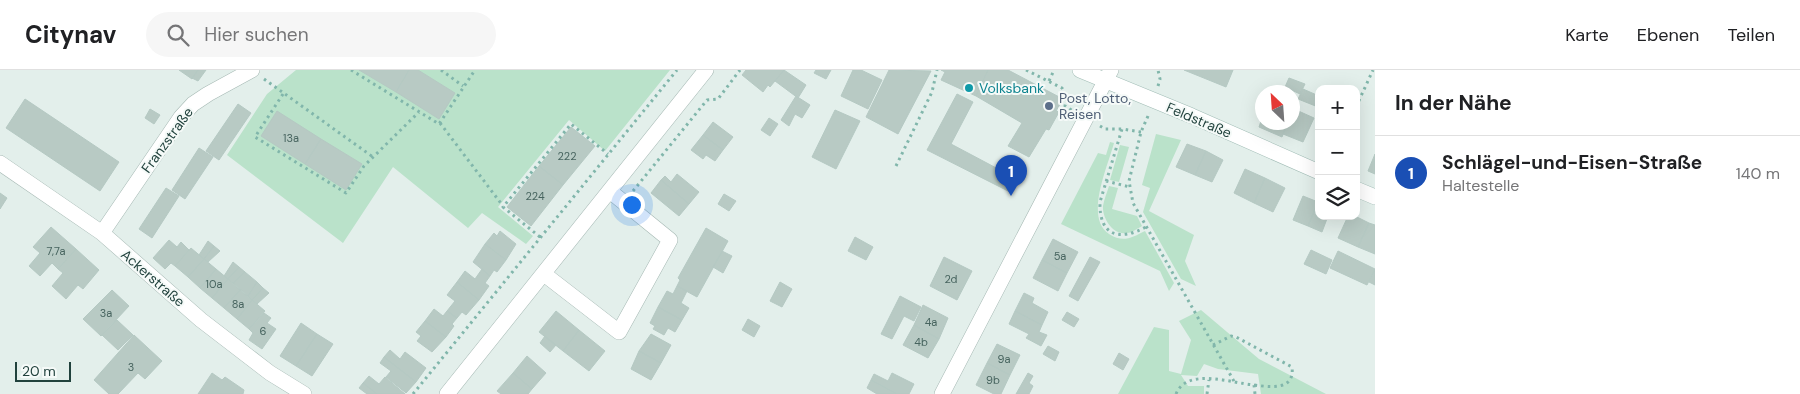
<!DOCTYPE html>
<html lang="de">
<meta charset="utf-8">
<style>
body{margin:0;font-family:"DM Sans",sans-serif;background:#f6f6f6;color:#202124}
.controls{position:absolute;right:15px;top:15px;display:grid;overflow:hidden;border-radius:10px;box-shadow:0 5px 20px #0002}
.controls button{width:45px;height:45px;display:grid;place-items:center;padding:0;border:0;border-bottom:1px solid #e0e0e0;background:#fff;color:#202124;font:25px sans-serif}
.compass{position:absolute;left:1255px;top:15px;width:45px;height:45px;border-radius:50%;background:#fff;box-shadow:0 5px 20px #0002;rotate:335deg}
.scale{position:absolute;left:15px;bottom:12px;width:56px;box-sizing:border-box;padding-left:5px;border:2px solid #21423d;border-top:0;font-size:14px;line-height:18px;white-space:nowrap;color:#21423d;-webkit-text-stroke:4px #f5faf8;paint-order:stroke}
.you{position:absolute;left:631px;top:134px;width:18px;height:18px;margin:-12px;border:4px solid #fff;border-radius:50%;background:#1a73e8;box-shadow:0 0 0 8px #1a73e833}
.badge{display:grid;place-items:center;width:32px;height:32px;border-radius:50%;background:#2563eb;color:#fff;font-size:16px;font-weight:700}
.pin{position:absolute;translate:-50% -41px;filter:drop-shadow(0 1px 2px #0008)}
.pin::after{content:'';position:absolute;top:26px;width:18px;height:15px;background:inherit;clip-path:polygon(0 0,100% 0,50% 100%)}
.list{margin:0;padding:0;list-style:none}
h2{display:flex;justify-content:space-between;align-items:center;height:65px;margin:0;padding:0 20px;font-size:21px}
h2 small{font-size:16px;font-weight:400;color:#757577}
.list li{display:grid;grid-template-columns:32px 1fr auto;gap:15px;align-items:center;box-sizing:border-box;height:75px;padding:0 20px;border-top:1px solid #e0e0e0}
.list b{display:block;font-size:19px;white-space:nowrap}
.list p{margin:0;font-size:16px;white-space:nowrap;color:#757577}
.list em{font-size:16px;font-style:normal;color:#757577}
.icon{flex:none;width:28px;height:28px;fill:none;stroke:currentColor;stroke-width:2;stroke-linecap:round;stroke-linejoin:round}
.map{position:relative;flex:none;width:1375px;height:324px;overflow:hidden}
header{display:flex;align-items:center;gap:30px;box-sizing:border-box;height:70px;padding:0 25px;background:#fff;border-bottom:1px solid #e0e0e0}
header strong{font-size:24px}
nav{display:flex;gap:28px;margin-inline-start:auto;font-size:18px}
.search{width:350px;height:45px;background:#f6f6f6;display:flex;align-items:center;gap:12px;box-sizing:border-box;padding:0 18px;border-radius:28px;color:#757577;font-size:19px}
main{display:flex}
aside{flex:1;background:#fff}
.map>svg:first-child{display:block}
</style>
<header>
<strong>Citynav</strong>
<div class="search"><svg class="icon" aria-label="search" viewBox="0 0 24 24"><circle cx="10" cy="10" r="6"/><path d="M15 15l6 6"/></svg>Hier suchen</div>
<nav><a>Karte</a><a>Ebenen</a><a>Teilen</a></nav>
</header>
<main>
<div class="map">
<svg width="1375" height="324" viewBox="0 0 1375 324">
<rect width="100%" height="100%" fill="#e3efeb"/>
<path fill="#bae2ca" d="M296,0H670L605,81L569,50L498,137L533,166L526,174L482,143L468,158L393,97L343,173L227,85L267,24Z
M1156,64L1181,70L1149,141L1194,165L1185,191L1196,216L1181,209L1143,142L1150,118L1142,115Z
M1110,72L1114,73C1108,96 1084,148 1109,164C1123,173 1131,168 1145,161L1174,213L1169,221L1160,201L1061,154L1098,83L1106,85Z
M1120,75L1129,77L1119,112L1110,110Z
M1109,116L1118,118L1112,139L1137,146L1142,156C1138,158 1132,163 1127,163C1113,166 1102,148 1103,136C1104,129 1107,123 1109,116Z
M1201,240L1259,289L1326,324H1261L1258,304L1218,299L1204,294L1197,306L1181,305L1188,316H1204V324H1118L1154,257L1169,260V301L1181,304L1191,270L1179,251Z"/>
<path fill="#b8cac4" stroke="#b5c9c3" d="M179,0H198L192,9Z
M198,0H206L198,11L192,8Z
M359,0H409L396,22Z
M409,0H418L455,23L439,49L396,22Z
M746,0H784L770,17L768,15L763,22L742,5Z
M784,0L806,15L798,28L775,11Z
M816,0H831L826,9L814,3Z
M853,0H861L882,10L868,39L841,26Z
M889,0L931,1L898,64L866,47Z
M941,0H988L976,26L941,10L945,2Z
M988,0H1008L1063,29L1056,41L1059,42L1049,60L1046,59L1029,87L1008,76L1022,53L976,26Z
M1184,0H1233L1226,17Z
M1289,8L1305,14L1300,24L1285,17Z
M1303,19L1319,26L1318,37L1298,29Z
M957,24L973,32L951,74L1017,109L1010,122L927,80Z
M796,26L810,35L802,48L795,44L789,56L781,50Z
M25,29L119,92L100,121L6,58Z
M238,34L251,43L219,90L206,81Z
M150,39L160,45L154,54L145,48Z
M1294,39L1314,48L1303,72L1283,64L1288,52H1292Z
M835,40L860,51L836,99L812,87Z
M277,41L321,69L305,94L261,66Z
M769,48L778,54L770,66L761,60Z
M1262,48V52H1288L1282,67L1259,57Z
M713,52L733,67L723,80L703,65Z
M571,57L595,76L563,115L539,96Z
M703,65L723,80L715,91L706,85L703,89L691,80Z
M321,69L362,94L346,120L305,94Z
M1187,74L1206,81L1195,105L1176,97Z
M199,78L213,87L185,129L172,120Z
M1206,81L1223,90L1212,112L1195,105Z
M1375,84V104L1368,101Z
M539,96L563,115L531,156L507,137Z
M1245,99L1265,108L1254,133L1234,123Z
M677,104L699,122L689,134L661,110L665,106L671,112Z
M1265,108L1285,118L1273,142L1254,133Z
M661,110L689,134L679,146L651,123Z
M166,118L179,126L152,168L139,159Z
M0,123L7,128L0,139Z
M724,124L736,131L729,141L718,134Z
M1303,126L1318,132L1308,156L1293,150Z
M1318,132L1319,146H1328L1322,162L1308,156Z
M1348,146H1355L1369,153L1358,177L1338,168Z
M1369,153L1375,155V184L1358,177Z
M51,157L76,179L58,199L52,193L40,206L29,196L40,183L33,177Z
M706,158L728,171L697,227L677,216L680,210L678,208Z
M500,161L516,174L506,190L485,174L494,163L497,166Z
M855,167L873,177L866,190L848,181Z
M1053,169L1078,182L1067,203L1042,190Z
M169,170L177,177L181,172L189,180L175,196L171,193L165,199L153,188Z
M208,171L214,176L204,189L199,185Z
M485,174L506,190L497,202L494,200L490,206L473,192Z
M214,176L220,181L208,192L204,189Z
M191,178L204,189L188,207L175,196Z
M76,179L99,200L83,219L78,215L66,229L52,216L63,203L58,199Z
M1311,180L1332,190L1326,204L1304,194Z
M722,181L732,186L723,203L713,197Z
M1338,181L1375,199L1367,215L1330,198Z
M944,187L972,201L957,230L930,216Z
M1090,187L1100,192L1078,231L1069,226Z
M204,189L216,199L200,218L188,207Z
M1042,190L1067,203L1058,221L1033,208Z
M233,192L239,197L228,209L224,206Z
M239,197L245,202L233,213L228,209Z
M216,199L228,209L212,228L200,218Z
M482,199L490,206L485,213L489,216L479,230L457,212L465,201L475,209Z
M1375,199V215L1369,212Z
M245,202L257,212L248,226L233,213Z
M228,209L240,220L224,238L212,228Z
M257,212L263,218L252,230L248,226Z
M457,212L479,230L466,245L462,242L457,248L447,241L455,231L447,225Z
M780,212L792,219L782,237L770,231Z
M677,216L687,221L681,233L689,238L682,250L658,237L667,221L673,224Z
M263,218L269,223L257,234L252,230Z
M112,220L129,236L101,266L83,249Z
M240,220L252,230L237,249L224,238Z
M1024,223L1034,228L1032,233L1048,242L1042,255L1015,241Z
M900,226L921,237L914,251L904,246L892,269L881,264Z
M252,230L265,241L249,259L237,249Z
M923,235L948,248L939,269L914,255Z
M658,237L682,250L675,262L668,258L664,265L653,259L655,256L650,253Z
M434,239L443,246L447,241L457,248L452,254L454,256L446,267L425,251Z
M556,241L579,260L563,281L539,262Z
M1015,241L1042,255L1039,262L1047,265L1041,276L1026,268L1029,264L1009,254Z
M1067,242L1079,249L1074,257L1062,250Z
M264,243L271,248L267,253L276,259L262,279L249,270L253,263L249,259Z
M748,249L760,256L754,267L742,260Z
M117,250L133,265L118,280L102,265Z
M425,251L446,267L432,282L417,271L421,266L416,262Z
M301,253L317,264L296,296L280,286Z
M914,255L939,269L928,288L903,275Z
M579,260L605,281L589,301L563,281Z
M317,264L333,274L312,306L296,296Z
M651,264L671,275L661,293L639,281Z
M134,265L162,291L145,309L138,303L118,324H109L94,310Z
M545,266L556,275L550,282L540,273Z
M997,274L1020,285L1010,305L987,293Z
M1048,276L1059,282L1055,291L1043,284Z
M390,280L400,289L405,282L426,298L416,312L384,287Z
M639,281L661,293L651,310L631,299Z
M1119,283L1129,289L1123,300L1113,294Z
M527,286L546,303L532,319L513,303Z
M384,287L416,312L406,323L386,307L391,301L380,293Z
M987,293L1010,305L1001,324H994L976,315Z
M212,303L222,310L225,307L244,320L243,324H198Z
M513,303L532,319L528,324H501L497,321Z
M892,303L914,314L909,324H897L871,310L874,304L888,311Z
M1028,303L1033,306L1029,313L1033,316L1029,324H1016Z
M369,306L379,314L385,307L405,324H377L363,313Z
M871,310L897,324H877L867,318Z
M363,313L377,324H367L359,318Z"/>
<g fill="none" stroke-linecap="round" stroke-linejoin="round">
<defs>
<path id="minor" d="M0,93L102,163L201,250L270,303L304,324
M102,163L181,47L193,34L208,24L252,0
M544,204L619,262L670,170L611,122
M447,324L706,0"/>
<path id="tertiary" d="M942,324L1111,0"/>
<path id="secondary" d="M1080,0L1192,46L1319,102
M1356,119L1375,127"/>
</defs>
<use href="#minor" stroke="#a5b8b3" stroke-width="16"/>
<use href="#tertiary" stroke="#a5b8b3" stroke-width="16"/>
<use href="#secondary" stroke="#a0bcb5" stroke-width="16"/>
<path stroke="#81b6ab" stroke-width="3" stroke-dasharray="2.5 4" stroke-linecap="butt" d="M351,0L439,54L475,0
M441,0L463,16
M1026,0L1062,18L1067,26L1065,36L1073,41
M264,9L373,87
M1049,11L1054,0
M1158,16L1160,9L1158,0
M283,24L255,67L346,123L364,96L419,42
M1356,37L1373,0
M1148,46L1141,62L1129,111L1133,133L1235,313
M440,53L503,136
M1100,56L1105,59H1122
M1141,62L1122,59L1100,132C1099,167 1120,171 1146,157
M896,96L932,22L937,0
M1106,111L1130,117
M633,121L707,30L718,29L740,0
M540,167L503,137L571,54L608,84
M1213,275L1231,266L1236,267L1292,297C1295,321 1270,317 1254,315
M413,324L677,0
M1176,324C1187,297 1231,313 1254,315L1255,324
M1207,324L1209,310"/>
<use href="#minor" stroke="#fff" stroke-width="15"/>
<use href="#tertiary" stroke="#fff" stroke-width="15"/>
<use href="#secondary" stroke="#fff" stroke-width="15"/>
</g>
<circle fill="#0f9aa8" stroke="#f5faf8" stroke-width="2" cx="969" cy="18" r="5"/>
<circle fill="#5c6f8a" stroke="#f5faf8" stroke-width="2" cx="1049" cy="36" r="5"/>
<g text-anchor="middle" stroke-width="4" stroke-linejoin="round" paint-order="stroke">
<g font-size="11" fill="#47645f">
<text x="291" y="72">13a</text>
<text x="567" y="90">222</text>
<text x="535" y="130">224</text>
<text x="56" y="185">7,7a</text>
<text x="1060" y="190">5a</text>
<text x="951" y="213">2d</text>
<text x="214" y="218">10a</text>
<text x="238" y="238">8a</text>
<text x="106" y="247">3a</text>
<text x="931" y="256">4a</text>
<text x="263" y="265">6</text>
<text x="921" y="276">4b</text>
<text x="1004" y="293">9a</text>
<text x="131" y="301">3</text>
<text x="993" y="314">9b</text>
</g>
<g font-size="14" fill="#0d838f" stroke="#f5faf8" text-anchor="start">
<text x="979" y="23">Volksbank</text>
</g>
<g font-size="14" fill="#4e5e75" stroke="#f5faf8" text-anchor="start">
<text x="1059" y="33">Post, Lotto,<tspan x="1059" dy="16">Reisen</tspan></text>
</g>
<g font-size="14" fill="#21423d" stroke="#f5faf8">
<text transform="translate(1199 50) rotate(23)" y="5">Feldstraße</text>
<text transform="translate(167 70) rotate(-54)" y="5">Franzstraße</text>
<text transform="translate(153 208) rotate(41)" y="5">Ackerstraße</text>
</g>
</g>
</svg>
<div class="controls">
<button>+</button>
<button>−</button>
<button><svg class="icon" aria-label="layers" viewBox="0 0 24 24"><path d="M12 4l9 5-9 5-9-5zM3 14l9 5 9-5"/></svg></button>
</div>
<svg class="compass" viewBox="-18 -18 36 36"><path d="M0-13l5 13h-10z" fill="#e53935"/><path d="M0 13l5-13h-10z" fill="#757577"/></svg>
<div class="scale">20 m</div>
<div class="you"></div>
<div class="pin badge" style="left:1011px;top:126px;background:#1a4fb4">1</div>
</div>
<aside>
<h2>In der Nähe<small></small></h2>
<ul class="list">
<li><span class="badge" style="background:#1a4fb4">1</span><div><b>Schlägel-und-Eisen-Straße</b><p>Haltestelle</p></div><em>140 m</em></li>
</ul>
</aside>
</main>
